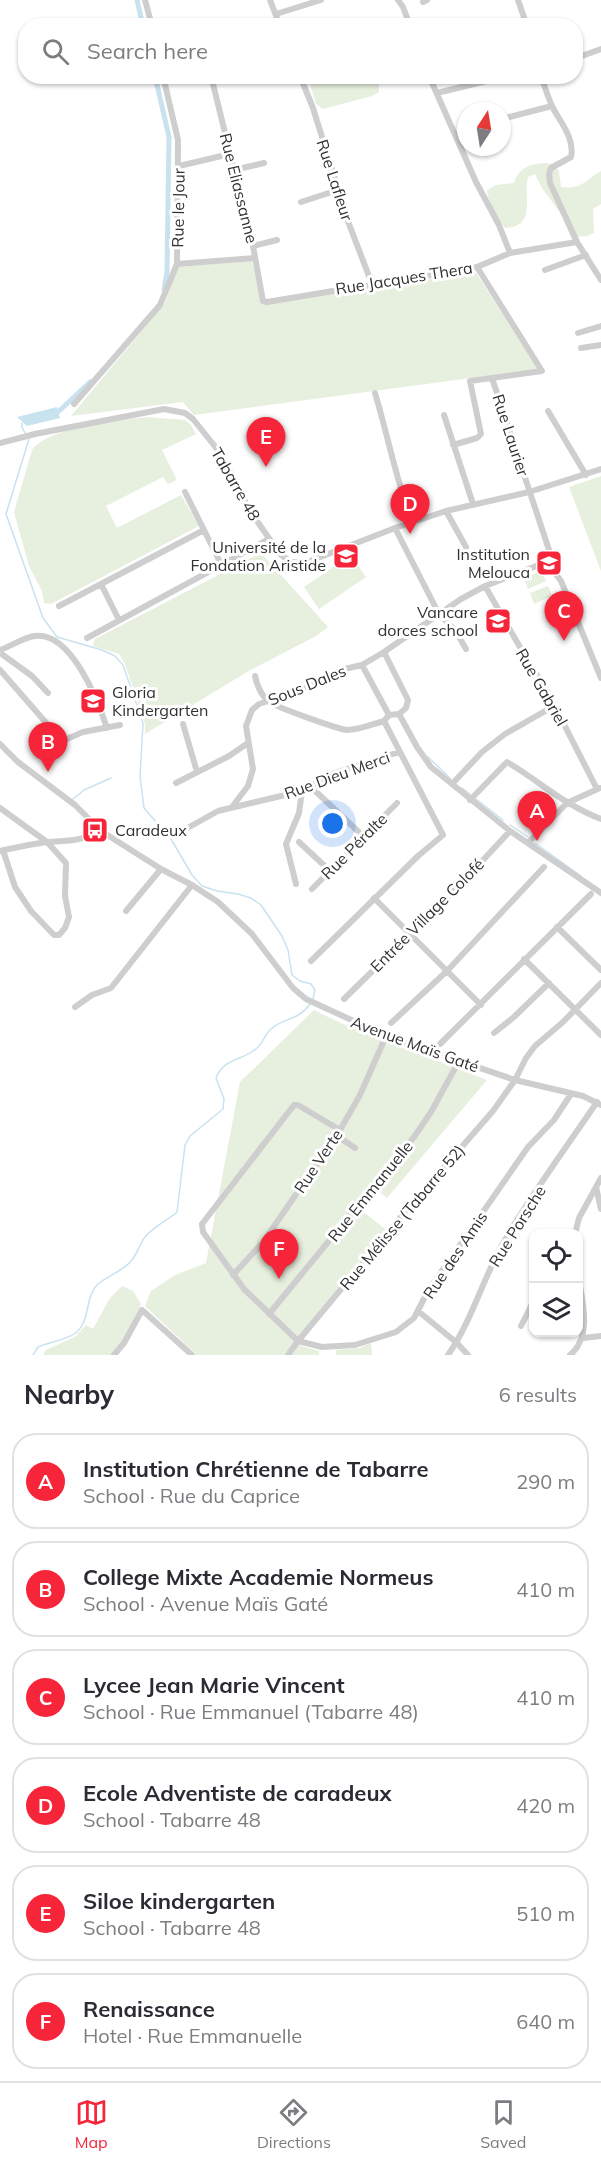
<!DOCTYPE html>
<meta charset="utf-8">
<style>
body{margin:0;font-family:Mulish,sans-serif;background:#f2f2f3;color:#2b2b33}
.controls{position:absolute;right:18px;bottom:18px;display:grid;overflow:hidden;border-radius:12px;box-shadow:0 2px 4px #0004}
.controls button{width:54px;height:54px;display:grid;place-items:center;padding:0;border:0;border-bottom:2px solid #e1e1e2;background:#fff;color:#2b2b33;font:30px sans-serif}
.compass{position:absolute;left:457px;top:102px;width:54px;height:54px;border-radius:50%;background:#fff;box-shadow:0 2px 4px #0004;rotate:12deg}
.you{position:absolute;left:333px;top:824px;width:21px;height:21px;margin:-15px;border:4px solid #fff;border-radius:50%;background:#1a73e8;box-shadow:0 0 0 9px #1a73e833}
.badge{display:grid;place-items:center;width:39px;height:39px;border-radius:50%;background:#f62539;color:#fff;font-size:20px;font-weight:700}
.pin{position:absolute;translate:-50% -50px;filter:drop-shadow(0 2px 3px #0008)}
.pin::after{content:'';position:absolute;top:32px;width:21px;height:18px;background:inherit;clip-path:polygon(0 0,100% 0,50% 100%)}
.list{margin:0;padding:0;list-style:none}
h2{display:flex;justify-content:space-between;align-items:center;height:78px;margin:0;padding:0 24px;font-size:26px}
h2 small{font-size:20px;font-weight:400;color:#7c7c81}
.list li{display:grid;grid-template-columns:39px 1fr auto;gap:18px;align-items:center;box-sizing:border-box;height:96px;margin:0 12px 12px;padding:0 12px;border:2px solid #e1e1e2;border-radius:24px}
.list b{display:block;font-size:22px;white-space:nowrap}
.list p{margin:0;font-size:20px;white-space:nowrap;color:#7c7c81}
.list em{font-size:20px;font-style:normal;color:#7c7c81}
.icon{flex:none;width:33px;height:33px;fill:none;stroke:currentColor;stroke-width:2;stroke-linecap:round;stroke-linejoin:round}
.map{position:relative;flex:none;width:601px;height:1355px;overflow:hidden}
.search{position:absolute;background:#fff;box-shadow:0 2px 4px #0004;left:18px;right:18px;top:18px;height:66px;display:flex;align-items:center;gap:15px;box-sizing:border-box;padding:0 21px;border-radius:24px;color:#7c7c81;font-size:22px}
.sheet{height:726px;background:#fff}
nav{display:flex;justify-content:space-around;align-items:center;box-sizing:border-box;height:84px;border-top:2px solid #e1e1e2;background:#fff;font-size:16px;color:#7c7c81}
nav a{display:grid;justify-items:center;gap:3px}
nav .on{color:#f62539}
.map>svg:first-child{display:block}
</style>
<div class="map">
<svg width="601" height="1355" viewBox="0 0 601 1355">
<rect width="100%" height="100%" fill="#fff"/>
<path fill="#e7efde" d="M327,76L375,77L379,84V92L372,96L323,109L316,104L309,81Z
M545,163L553,164L559,171L561,187C583,190 586,179 601,171V204L593,209L594,233L587,236L571,237L561,214L542,188L535,174L528,177C523,197 537,227 505,228C496,216 488,204 487,190L496,185L514,183C520,167 529,164 545,163Z
M252,261L262,304L473,268L538,369L194,415L183,402L71,416L165,303L178,267Z
M146,417L185,420L191,425L196,434L162,450L176,478L175,481L168,484L163,477L106,506L117,528L181,495L199,526L51,604L44,603L42,591L29,566L14,512L32,450C48,427 118,421 146,417Z
M601,476V571L569,487Z
M261,553L328,627L316,636L247,672L145,734V724L125,664L119,654L93,646L95,639Z
M351,555L366,577L319,609L304,587Z
M542,571L546,581L528,589L524,578Z
M548,586L552,596L534,604L530,593Z
M314,1010C370,1039 429,1056 487,1080L387,1198L377,1190L361,1210L385,1229L284,1355H197L145,1306L151,1291L175,1275L206,1263L240,1082Z
M122,1286L133,1291L141,1304L126,1337L111,1355H43L46,1350L76,1336L86,1325L93,1329L110,1298Z
M371,1343L372,1355H336V1350L359,1348Z
M298,1345L319,1351V1355H292Z"/>
<path fill="#c9e2f0" d="M57,407L60,418L27,426L17,417Z"/>
<g fill="none" stroke-linecap="round" stroke-linejoin="round">
<path stroke="#c9e2f0" stroke-width="1.5" d="M22,423V427L25,433
M29,439L6,514L43,618L57,637L102,650L115,656L123,665L143,723L140,777L144,808L171,839L192,875L202,886L217,891L238,894L251,898L261,905L282,936L288,950L292,975L300,981L311,984L315,990L313,999
M428,757L451,779
M462,788L470,794
M73,799L84,790L111,778
M476,799L503,820
M510,825L528,837
M535,843L581,876
M33,1355L38,1347C50,1341 66,1341 77,1332C90,1320 85,1298 97,1285C106,1276 122,1272 131,1261C137,1255 139,1245 145,1237C154,1226 167,1221 177,1212L185,1145L190,1136L223,1109L224,1099L216,1078C223,1058 243,1061 257,1048C263,1043 265,1034 271,1029C284,1017 297,1022 311,1003"/>
<path stroke="#c9e2f0" stroke-width="5" d="M137,0L143,26
M155,76L169,137L167,272L164,289
M58,412L90,382"/>
<path stroke="#cecece" stroke-width="6" d="M145,0L152,26
M270,0L280,26
M398,0L403,7L410,26
M518,0L527,26
M423,2L427,0
M276,14L321,0
M576,58L601,49
M163,76L178,140L177,264L255,258
M211,76L253,246L263,301L267,302L477,267L510,253L577,242
M300,76L313,108L349,224L372,284
M429,76L476,182L499,225L510,253
M541,76C545,87 548,98 553,108C561,123 575,139 571,157L551,168L549,174L550,183L577,242L601,280
M437,93L507,76
M502,119L552,106
M179,166L230,154
M234,170L264,163
M301,202L338,190
M253,246L277,240
M545,270L586,255
M578,333L601,326
M581,348L601,345
M492,378L555,568V573L561,581L601,678
M375,393C388,436 396,480 412,522
M74,404L160,305L177,264
M548,411L586,475
M444,415L473,504
M0,443L35,434L164,409L185,413L193,419L221,454L250,511L280,554L291,562L305,563L395,528L446,511L529,492L601,469
M453,445L477,438L481,434L470,381L542,371L477,267
M185,492L221,564
M446,511L466,547
M395,528L439,614L455,630L466,649
M101,584L119,620
M485,586L525,656L546,689L597,789
M59,606L204,530
M87,638L269,539
M0,650C11,646 23,638 34,636C71,630 98,701 107,728
M384,652L408,700L406,708L399,714
M3,655L32,676L48,693
M362,665L389,715L399,714L417,747L431,767L510,831L601,893
M0,670L62,741L83,732L120,725
M255,676C257,685 261,695 268,701C275,707 338,729 347,730C359,730 373,724 384,721
M183,724L197,772
M0,744L18,762L75,805L101,831L161,869L192,885L218,902L252,934L293,988L306,999L386,1036L515,1080L583,1096L601,1105
M176,783L229,756L248,743
M452,784L482,752L505,734L554,706
M310,786L363,836
M470,800L507,762C539,781 566,806 601,819
M232,807L248,786L253,769L246,726L252,710L259,704L298,691L340,670L362,665L384,652L461,599L485,586L552,560
M0,808L47,842L66,863L65,896L69,917L65,928L59,935H54L31,911L15,887L3,850
M175,835L218,811L302,791L335,773L399,752
M299,842L329,870
M528,843L567,803L600,788
M0,851C15,848 31,844 47,842C66,841 83,841 101,831
M296,884L286,844L299,813L302,791
M312,889L397,803
M374,898L481,1005
M126,911L161,869
M557,927L601,970
M524,959L601,1035
M311,961L418,856L443,835L384,721L389,715
M344,999L458,887L510,831
M75,1007L92,995L111,988L192,885
M391,1023L447,971L544,867
M494,1033L514,1017L549,983
M440,1044L591,894
M340,1130L298,1105H294L202,1224L203,1232L244,1289L298,1341L322,1347L355,1345L396,1332L414,1318L428,1291L528,1147L554,1120L571,1094
M336,1135L355,1148
M596,1187L601,1209
M575,1234L579,1218L601,1178
M233,1275L264,1241L340,1130L360,1095L386,1036
M418,1311L457,1343L468,1355
M269,1314L414,1137L431,1112L459,1061
M521,1326L534,1300
M583,1338L601,1336
M114,1355L124,1343L142,1310L192,1355
M288,1355L298,1341L405,1212L493,1111L515,1080L526,1058L535,1046L563,1022L601,983
M448,1355C473,1319 483,1277 505,1240C532,1193 566,1148 597,1102
M570,1355C593,1336 582,1300 578,1274"/>
</g>
<defs>
<symbol id="university-square" viewBox="-11 -11 22 22"><rect x="-9" y="-9" width="18" height="18" rx="4" fill="#f62539" stroke="#fff"/><path d="M0-5L7-2L0 1L-7-2ZM-4 1L0 2.5L4 1V4Q0 6-4 4Z" fill="#fff"/></symbol>
<symbol id="school-square" viewBox="-11 -11 22 22"><rect x="-9" y="-9" width="18" height="18" rx="4" fill="#f62539" stroke="#fff"/><path d="M0-5L7-2L0 1L-7-2ZM-4 1L0 2.5L4 1V4Q0 6-4 4Z" fill="#fff"/></symbol>
<symbol id="bus-square" viewBox="-11 -11 22 22"><rect x="-9" y="-9" width="18" height="18" rx="4" fill="#f62539" stroke="#fff"/><path d="M-5-6H5V4H4V6H2V4H-2V6H-4V4H-5ZM-3.5-4V0h7V-4ZM-3.5 1.2v1.5H-2V1.2ZM2 1.2v1.5H3.5V1.2Z" fill="#fff"/></symbol>
</defs>
<g fill-rule="evenodd">
<use href="#university-square" x="331" y="541" width="30" height="30"/>
<use href="#school-square" x="534" y="548" width="30" height="30"/>
<use href="#school-square" x="483" y="606" width="30" height="30"/>
<use href="#school-square" x="78" y="686" width="30" height="30"/>
<use href="#bus-square" x="80" y="815" width="30" height="30"/>
</g>
<g text-anchor="middle" stroke-width="6" stroke-linejoin="round" paint-order="stroke">
<g font-size="16" fill="#313131" stroke="#fff">
<text transform="translate(335 180) rotate(72)" y="6">Rue Lafleur</text>
<text transform="translate(239 188) rotate(76)" y="6">Rue Eliassanne</text>
<text transform="translate(178 208) rotate(-89)" y="6">Rue le Jour</text>
<text transform="translate(404 278) rotate(-9)" y="6">Rue Jacques Thera</text>
<text transform="translate(511 435) rotate(72)" y="6">Rue Laurier</text>
<text transform="translate(236 484) rotate(60)" y="6">Tabarre 48</text>
<text transform="translate(307 685) rotate(-22)" y="6">Sous Dales</text>
<text transform="translate(542 687) rotate(60)" y="6">Rue Gabriel</text>
<text transform="translate(337 775) rotate(-20)" y="6">Rue Dieu Merci</text>
<text transform="translate(354 846) rotate(-45)" y="6">Rue Péralte</text>
<text transform="translate(427 915) rotate(-45)" y="6">Entrée Village Colofé</text>
<text transform="translate(415 1044) rotate(20)" y="6">Avenue Maïs Gaté</text>
<text transform="translate(318 1161) rotate(-56)" y="6">Rue Verte</text>
<text transform="translate(370 1191) rotate(-51)" y="6">Rue Emmanuelle</text>
<text transform="translate(402 1217) rotate(-50)" y="6">Rue Mélisse (Tabarre 52)</text>
<text transform="translate(517 1226) rotate(-58)" y="6">Rue Porsche</text>
<text transform="translate(455 1255) rotate(-56)" y="6">Rue des Amis</text>
</g>
<g font-size="16" fill="#313131" stroke="#fff" text-anchor="end">
<text x="326" y="553">Université de la<tspan x="326" dy="18">Fondation Aristide</tspan></text>
<text x="530" y="560">Institution<tspan x="530" dy="18">Melouca</tspan></text>
<text x="478" y="618">Vancare<tspan x="478" dy="18">dorces school</tspan></text>
<text x="112" y="698" text-anchor="start">Gloria<tspan x="112" dy="18">Kindergarten</tspan></text>
<text x="115" y="836" text-anchor="start">Caradeux</text>
</g>
</g>
</svg>
<div class="controls">
<button><svg class="icon" aria-label="locate" viewBox="0 0 24 24"><circle cx="12" cy="12" r="6"/><path d="M12 2v4M12 18v4M2 12h4M18 12h4"/></svg></button>
<button><svg class="icon" aria-label="layers" viewBox="0 0 24 24"><path d="M12 4l9 5-9 5-9-5zM3 14l9 5 9-5"/></svg></button>
</div>
<svg class="compass" viewBox="-18 -18 36 36"><path d="M0-13l5 13h-10z" fill="#e53935"/><path d="M0 13l5-13h-10z" fill="#7c7c81"/></svg>
<div class="you"></div>
<div class="pin badge" style="left:537px;top:841px">A</div>
<div class="pin badge" style="left:48px;top:772px">B</div>
<div class="pin badge" style="left:564px;top:641px">C</div>
<div class="pin badge" style="left:410px;top:534px">D</div>
<div class="pin badge" style="left:266px;top:467px">E</div>
<div class="pin badge" style="left:279px;top:1279px">F</div>
<div class="search"><svg class="icon" aria-label="search" viewBox="0 0 24 24"><circle cx="10" cy="10" r="6"/><path d="M15 15l6 6"/></svg>Search here</div>
</div>
<section class="sheet">
<h2>Nearby<small>6 results</small></h2>
<ul class="list">
<li><span class="badge">A</span><div><b>Institution Chrétienne de Tabarre</b><p>School · Rue du Caprice</p></div><em>290 m</em></li>
<li><span class="badge">B</span><div><b>College Mixte Academie Normeus</b><p>School · Avenue Maïs Gaté</p></div><em>410 m</em></li>
<li><span class="badge">C</span><div><b>Lycee Jean Marie Vincent</b><p>School · Rue Emmanuel (Tabarre 48)</p></div><em>410 m</em></li>
<li><span class="badge">D</span><div><b>Ecole Adventiste de caradeux</b><p>School · Tabarre 48</p></div><em>420 m</em></li>
<li><span class="badge">E</span><div><b>Siloe kindergarten</b><p>School · Tabarre 48</p></div><em>510 m</em></li>
<li><span class="badge">F</span><div><b>Renaissance</b><p>Hotel · Rue Emmanuelle</p></div><em>640 m</em></li>
</ul>
</section>
<nav>
<a class="on"><svg class="icon" aria-label="map" viewBox="0 0 24 24"><path d="M3 6l6-2 6 2 6-2v14l-6 2-6-2-6 2zM9 4v14M15 6v14"/></svg>Map</a>
<a><svg class="icon" aria-label="directions" viewBox="0 0 24 24"><path d="M12 3l9 9-9 9-9-9zM9 14v-3h6M13 9l2 2-2 2"/></svg>Directions</a>
<a><svg class="icon" aria-label="saved" viewBox="0 0 24 24"><path d="M7 4h10v16l-5-4-5 4z"/></svg>Saved</a>
</nav>
